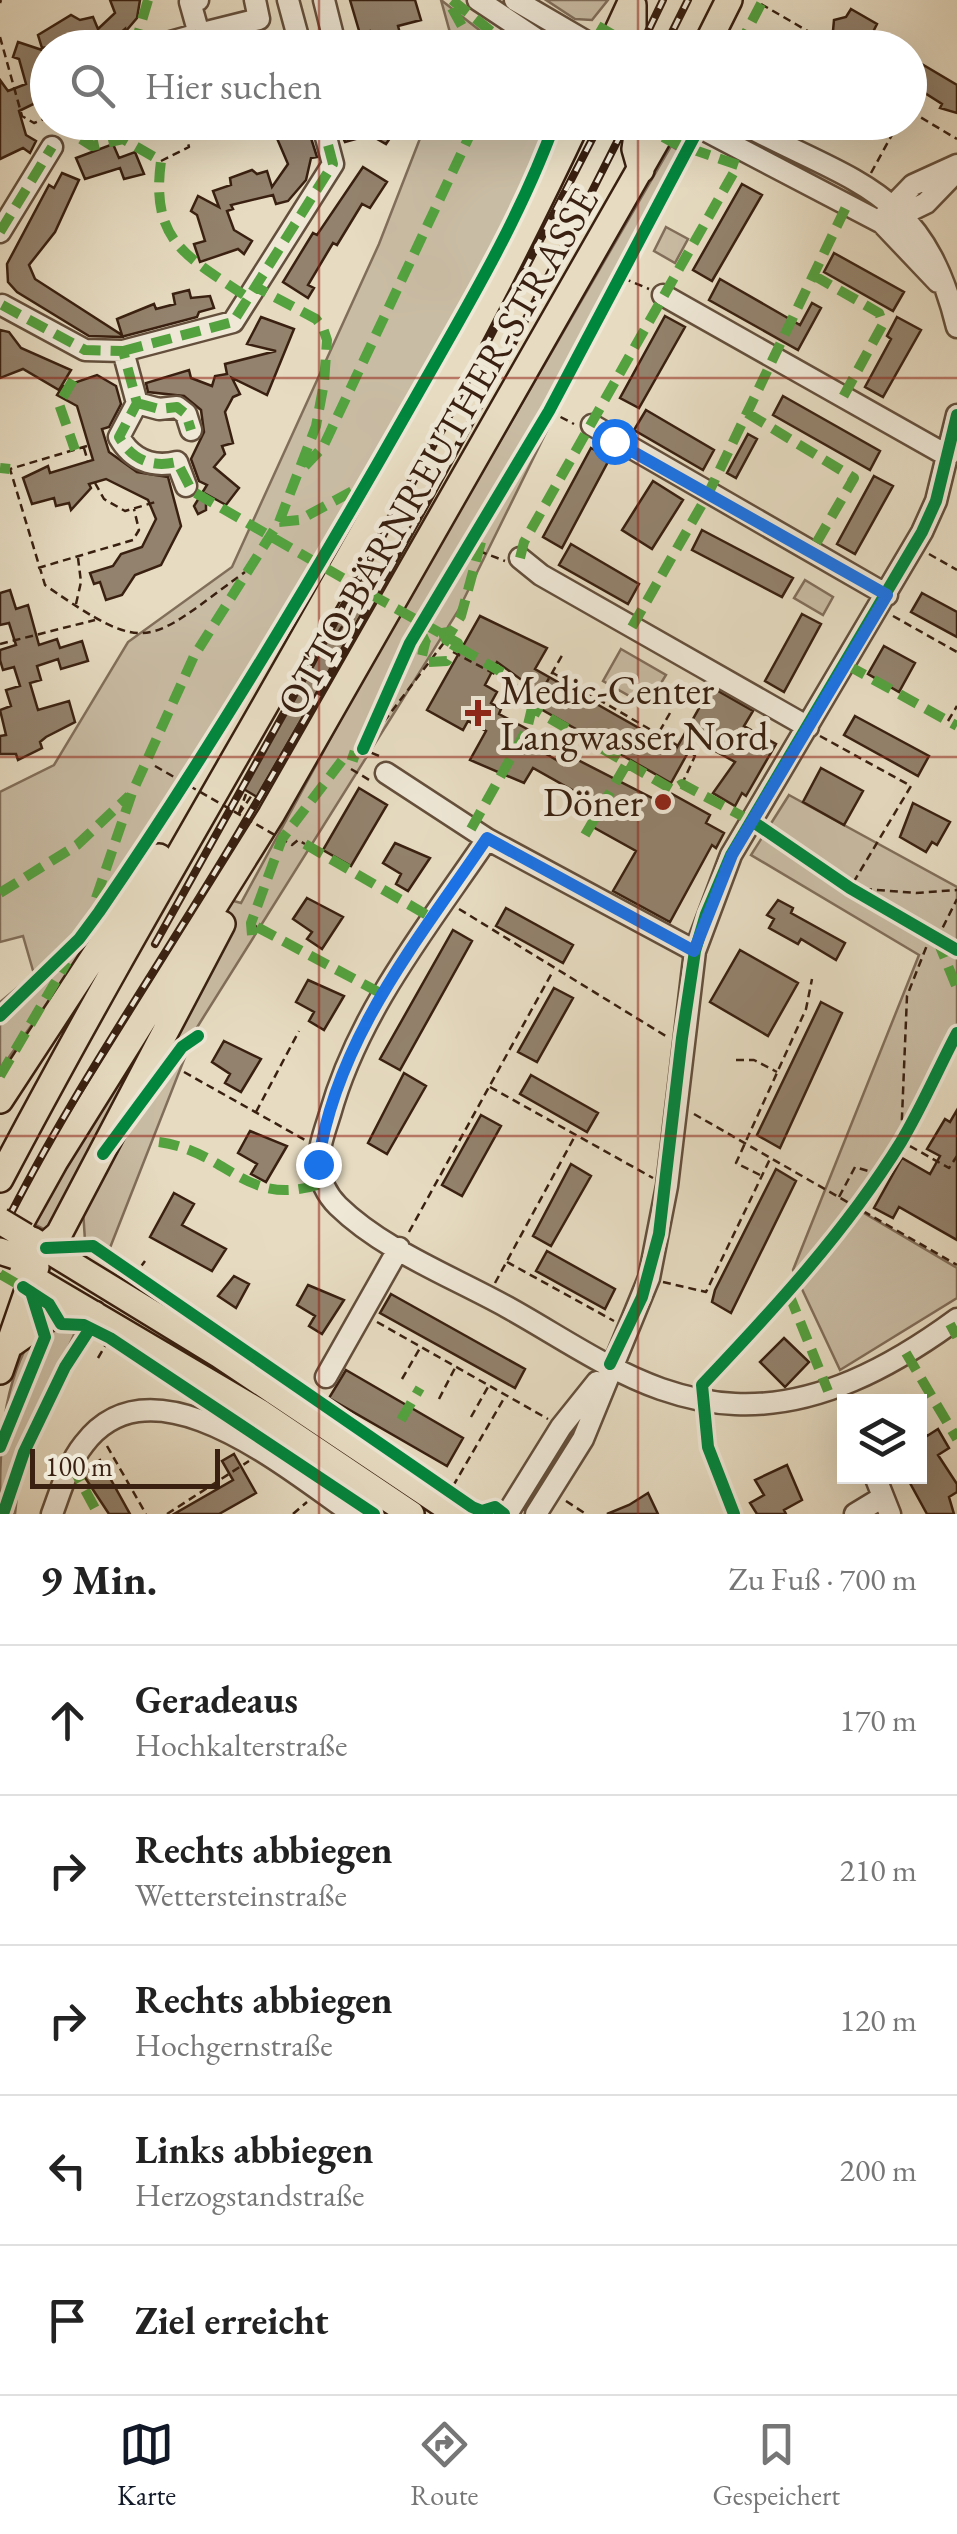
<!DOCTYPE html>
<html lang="de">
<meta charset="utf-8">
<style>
body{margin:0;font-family:"EB Garamond",serif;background:#f6f6f6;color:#222}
.controls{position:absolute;right:30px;bottom:30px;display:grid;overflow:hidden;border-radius:0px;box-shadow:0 10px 40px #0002}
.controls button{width:90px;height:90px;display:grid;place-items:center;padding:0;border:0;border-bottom:2px solid #e0e0e0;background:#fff;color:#222;font:50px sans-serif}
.scale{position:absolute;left:30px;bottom:25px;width:190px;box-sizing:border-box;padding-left:10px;border:5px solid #392010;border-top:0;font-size:28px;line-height:35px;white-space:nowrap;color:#392010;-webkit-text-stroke:8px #efe8d7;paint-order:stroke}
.stop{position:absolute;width:30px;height:30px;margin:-22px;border:8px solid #1a73e8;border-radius:50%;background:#fff}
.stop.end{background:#1a73e8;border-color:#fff;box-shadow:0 2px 10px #0008}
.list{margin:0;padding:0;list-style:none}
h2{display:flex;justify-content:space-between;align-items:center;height:130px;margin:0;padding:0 40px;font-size:42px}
h2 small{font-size:32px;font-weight:400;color:#767676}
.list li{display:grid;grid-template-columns:65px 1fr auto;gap:30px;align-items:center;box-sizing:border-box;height:150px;padding:0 40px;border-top:2px solid #e0e0e0}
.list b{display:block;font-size:38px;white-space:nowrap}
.list p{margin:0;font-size:32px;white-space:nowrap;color:#767676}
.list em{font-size:32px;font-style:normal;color:#767676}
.icon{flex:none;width:55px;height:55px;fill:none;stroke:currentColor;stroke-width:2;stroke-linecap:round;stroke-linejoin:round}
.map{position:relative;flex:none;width:957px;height:1514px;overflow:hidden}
.search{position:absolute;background:#fff;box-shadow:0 10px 40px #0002;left:30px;right:30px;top:30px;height:110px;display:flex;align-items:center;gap:25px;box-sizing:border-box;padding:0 35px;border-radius:55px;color:#767676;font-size:38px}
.sheet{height:880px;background:#fff}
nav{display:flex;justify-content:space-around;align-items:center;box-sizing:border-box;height:140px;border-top:2px solid #e0e0e0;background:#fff;font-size:28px;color:#767676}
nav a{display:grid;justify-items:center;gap:5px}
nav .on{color:#111827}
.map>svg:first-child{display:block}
</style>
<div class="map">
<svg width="957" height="1514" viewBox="0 0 957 1514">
<rect width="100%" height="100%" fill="#e7dcc2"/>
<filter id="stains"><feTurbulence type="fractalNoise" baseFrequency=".002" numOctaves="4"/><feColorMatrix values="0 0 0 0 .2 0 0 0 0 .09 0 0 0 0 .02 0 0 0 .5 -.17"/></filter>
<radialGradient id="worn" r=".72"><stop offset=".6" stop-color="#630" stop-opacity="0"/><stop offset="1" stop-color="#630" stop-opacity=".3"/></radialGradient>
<path fill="#c9bca4" stroke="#816e5a" stroke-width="2.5" d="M441,0L501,47H454Z
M546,0H608L592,20L575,19Z
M426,123H563L477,300L397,439L69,972L0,1070V1002L34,974L23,936L0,942V792L54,765L128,642L232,567L379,244Z
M671,146L691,158L564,396L458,611L196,1029L104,1263L85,1241L83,1209L54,1234L28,1221L230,900L241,903L371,664Z
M666,227L688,239L675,263L654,251Z
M805,580L833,597L823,615L794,598Z
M621,649L666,675L647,706L603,681Z
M789,795L957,887V1041L907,1137L859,1210L957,1268V1298L840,1370L793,1270L919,955L751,855Z
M77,1328L22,1450L15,1514H0C0,1448 0,1386 36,1330Z"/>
<path fill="#93826d" stroke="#392010" stroke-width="2.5" d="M110,0H140L137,18L125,32V29L107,44L97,41L79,47L80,41L42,48L38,35L71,15L80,20L93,17L98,29L115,13Z
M350,0H415L421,20L398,26L404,48H377L370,31L360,34Z
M851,9L877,24L872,34L894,48L852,46L848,38L833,31L834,20L846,17Z
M18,42L48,52V97L19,111L26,135L36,141L30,153L23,148L0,159V80L8,91L26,84L19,59L13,57Z
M910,57L957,85V113L940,108L942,104L920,90L913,93Z
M270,122H296L311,138L317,157L311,158L306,180L288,201L276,204L273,195L231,205L233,209L227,211L234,230L252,241L244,254L238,249L200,262L194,244L205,241L197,215L191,211L198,196L219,207L213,191L231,185L230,178L252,170L257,174L267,171L272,187L288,164Z
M336,122H394V132L386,144L370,135L345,142Z
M113,144L119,158L135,152L144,174L124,179L120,168L85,179L76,158Z
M363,167L387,182L370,208L362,204L337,245L333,243L308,285L314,288L308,298L283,282L313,233L317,235Z
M62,173L79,180L55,232L29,265L35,279L122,335L117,319L154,304L156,309L175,304L173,294L189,290L191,298L210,296L214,308L199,312L197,317L121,337L89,336L17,292L8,282L7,264L49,185L54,188Z
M742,184L762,195L712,281L693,270Z
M834,253L904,292L893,311L824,272Z
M720,279L800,325L812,303L821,308L798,350L709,300Z
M665,316L685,327L639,408L620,398Z
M261,317L294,329L267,395L232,378L240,394L233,397L225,412L233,443L222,446L225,454L214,467L239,488L226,505L206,494V510L198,514L194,506L207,485L199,481L191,459L204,432L201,410L184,396L148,392L146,383L189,370L191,378L212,386L215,376L227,374L225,364L276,351L247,344Z
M897,317L921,330L883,397L865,387L891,339L887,336Z
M0,330L9,332L21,348L71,370L59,390L23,369L0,378Z
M97,375L116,386L121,404L109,427L102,429L109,452L137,472L168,477L181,526L161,565L135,575L122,595L106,600L100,582L94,584L90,573L113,566L121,554L142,547L156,519L148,500L106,479L89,484L91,488L71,510L69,503L56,506L54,498L32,504L23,478L48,466L50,473L93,460L77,406L57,395L62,387Z
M783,396L880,451L870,470L773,415Z
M646,410L714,450L703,470L634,430Z
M748,434L757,439L736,478L727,473Z
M591,448L610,458L562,548L543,537Z
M874,476L893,486L855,554L837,544Z
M653,481L683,500L652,549L622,530Z
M702,530L793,578L782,597L692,550Z
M571,544L639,584L628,604L559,565Z
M366,578L376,584L370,599L257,797L242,788L353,589L358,591Z
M10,590L16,609L28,605L39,645L57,639L60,648L82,641L88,661L61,669L58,659L37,666L41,680L30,683L38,710L69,701L75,722L46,737L40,742L42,748L18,760L16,754H0V736L6,735L0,710L11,706L6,690L20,686L14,667L3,670L0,660V650L16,645L9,623L0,625V593Z
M922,593L957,612V637L911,612Z
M802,614L821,624L784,692L765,681Z
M480,616L547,648L535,669L676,749L711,687L753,711L744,726L776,744L746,796L742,793L735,806L713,793L735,762L695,740L671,783L539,708L545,697L497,662L485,685L497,692L491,703L501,709L499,714L529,730L524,741L565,765L570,756L666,805L672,794L710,815L706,823L724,833L716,848L712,845L670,922L613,891L636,851L593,827L604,808L533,768L524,783L470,760L486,731L468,721L463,730L427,710Z
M884,646L915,663L899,692L868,674Z
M855,716L929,756L918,776L844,735Z
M821,768L863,791L844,825L803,802Z
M359,788L387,805L351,866L323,850Z
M913,803L950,822L937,845L932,842L926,852L900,837Z
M395,843L430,858L408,891L396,884L401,874L383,863Z
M307,898L343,917L322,949L307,939L312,932L293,919Z
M778,900L793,908L791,913L845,943L836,960L801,939L798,944L769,928L774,919L767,915Z
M506,908L573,945L563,963L496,926Z
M453,930L472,941L400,1070L380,1059Z
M740,950L798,983L768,1036L710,1002Z
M308,980L344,996L324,1030L309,1021L314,1012L296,1002Z
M554,988L573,998L537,1062L518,1052Z
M821,1002L842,1013L780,1148L757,1135Z
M224,1041L261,1059L241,1092L225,1083L230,1074L212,1062Z
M404,1073L426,1086L387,1154L368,1143Z
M531,1075L598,1113L587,1132L520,1094Z
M957,1110V1240L899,1207L893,1218L874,1208L902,1158L930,1174L940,1156L927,1149L945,1119L950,1122Z
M481,1115L501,1126L462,1196L442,1185Z
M250,1131L287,1146L266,1182L251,1174L257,1164L238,1153Z
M571,1164L591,1176L551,1246L533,1236Z
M776,1169L796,1181L731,1313L712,1302L715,1290Z
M174,1193L194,1204L182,1225L226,1249L212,1271L150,1237Z
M547,1251L615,1289L605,1309L536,1271Z
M234,1276L249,1284L236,1308L218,1296Z
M308,1285L344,1300L322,1334L309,1326L315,1316L297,1305Z
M391,1294L525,1369L515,1388L380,1313Z
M784,1338L809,1362L785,1387L760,1362Z
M346,1370L463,1438L447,1466L329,1398Z
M920,1423L927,1436L938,1429L949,1448L938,1455L957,1484V1492L949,1497L954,1514H927L910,1483L920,1478Z
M234,1454L256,1493L219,1514H174L233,1480L222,1461Z
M100,1460L130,1514H109L82,1473Z
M787,1465L802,1500L784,1510L786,1514H757L750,1503L764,1495L755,1480Z
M648,1493L658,1514H607L629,1505Z"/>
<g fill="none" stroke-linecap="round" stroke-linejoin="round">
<defs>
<path id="minor" d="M198,0L190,2L199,34L259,19L255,0
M288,0L301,48
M324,0L336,48
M478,0L550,48
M515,0L597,48
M149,48L199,34
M689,122L882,223L938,282
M739,122C852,183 923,187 957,327
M887,212L913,185L957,165
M893,219L926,203L957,171
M0,232L52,147
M663,295L948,456
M2,305L85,350L123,351L137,403L119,437C132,460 152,468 177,462L186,486
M123,351L233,322L333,164L322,122
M137,403L159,409L177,407L186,414L191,430
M592,425L887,595
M520,558L541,575L808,727
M386,773L487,839L695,951
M487,839C428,926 359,1011 330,1114C325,1130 318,1148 319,1165C320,1181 327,1195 338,1206C383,1250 451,1276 507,1307C556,1334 607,1370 661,1389C684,1397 710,1403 735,1404C817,1408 893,1366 957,1319
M326,1377L399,1248
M875,1476L890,1514
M52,1514C61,1490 68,1464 84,1444C153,1353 288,1470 353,1514
M507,1514L561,1427L597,1382
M536,1514L583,1439L649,1278L667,1186L695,951L731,855L922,532L936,501L957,415
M855,1514L883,1497"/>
<path id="major" d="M633,5V48
M610,48L632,0
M705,48L729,0
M639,122L635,149L641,170
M0,1100L159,857
M0,1179C187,824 406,486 577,122
M32,1240L220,1355L457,1514
M7,1247L55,1161L271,815L667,122
M15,1256L35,1255L59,1234L222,924
M10,1265L261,1413L411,1514
M13,1343L50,1317L94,1314
M0,1371L36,1267"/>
</defs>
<use href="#minor" stroke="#644f3c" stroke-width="25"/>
<use href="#major" stroke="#392010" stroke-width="30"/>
<path stroke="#392010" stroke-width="2.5" stroke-dasharray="8 5" stroke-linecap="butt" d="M0,3L1,0
M761,4L837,48
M0,37L22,116L34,123L44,119
M910,111L957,139
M161,161L189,147L182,122
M871,173L899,122
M623,278L649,289
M549,411L574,424
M87,446L10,469L45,585C150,658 147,643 245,572
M84,448L88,462
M95,483L104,499L125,511L159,501
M479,551L505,561
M929,554L957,570
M38,568L133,540L139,530L134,509
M76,604L81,582L78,558
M893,616L957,652
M338,633L350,614
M343,636L354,617
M0,644L95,620
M453,652L508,681
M553,673L658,734
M532,708L564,652
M670,713L658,734L695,756L682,784
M948,721L957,706
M820,736L911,786L850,888
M379,756L363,749L446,640
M351,769L371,781
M239,813L246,794
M239,814L252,795
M280,838L292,845L298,840L305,844
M851,888L916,893L957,890
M459,909L669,1038
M251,923L257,927
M931,935L907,996L901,1141L949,1168L957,1156
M937,939L957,899
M736,1060H754L777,1072
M184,1072L305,1140
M490,1087L653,1178
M256,1112L299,1031
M694,1114L957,1265
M760,1175L736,1163L806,1009L812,979
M839,1197L855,1167L878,1174
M409,1232L553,971
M507,1262L614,1321
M134,1276L145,1261
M663,1282L706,1292L770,1159
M495,1283L575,1136
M377,1322L548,1419
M98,1358L105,1346
M402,1379L420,1348
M439,1399L455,1368
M471,1417L488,1387
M107,1446L146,1514
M453,1486L506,1395
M566,1501L586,1514
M167,1514L249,1461
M293,1514L307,1502"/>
<use href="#minor" stroke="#efe8d7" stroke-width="20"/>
<use href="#major" stroke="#e7dcc2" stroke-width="25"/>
<defs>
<path id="rail" d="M640,48L663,0
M664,48L688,0
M155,944L443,428L601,122
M0,1235C69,1095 160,966 239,832C376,600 506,364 627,122"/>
</defs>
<use href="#rail" stroke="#392010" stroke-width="8"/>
<use href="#rail" stroke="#efe8d7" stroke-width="4" stroke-dasharray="11" stroke-linecap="butt"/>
<defs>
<path id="major-bridge" d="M0,1221L25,1236
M0,1251L15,1256"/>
</defs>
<use href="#major-bridge" stroke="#392010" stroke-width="30" stroke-linecap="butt"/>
<path stroke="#392010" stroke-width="2.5" stroke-dasharray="8 5" stroke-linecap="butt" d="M155,766L280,838"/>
<use href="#major-bridge" stroke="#e7dcc2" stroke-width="25"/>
<path stroke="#53a23f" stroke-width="10" stroke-dasharray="20 10" stroke-linecap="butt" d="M452,0L512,48
M452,8L474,48
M598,26L636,48
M134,48L148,0
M149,48L199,34
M583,48L586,42
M738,48L763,0
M81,139L92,146L123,139L161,161C150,242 188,257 247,297
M0,232L52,147
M813,275L879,313L883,324L843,397
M2,305L85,350L123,351L137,403L119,437C132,460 152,468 177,462L192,491L360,588
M123,351L233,322L333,164L322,122
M73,380L59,404L75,450
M137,403L159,409L177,407L186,414L191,430
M747,413L854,478L811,552
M305,466L323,447L476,122
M0,468L10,469
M279,522L299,520L360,487
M481,542L461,616L446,640L510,677L508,681L532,708L673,790L682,784L757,824
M520,558L524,542L738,165L674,143L636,122
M370,594L458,643L447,661L428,662L422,656L426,639C434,635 442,632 451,632
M632,627L708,494L847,205
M847,665L957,726
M471,829L527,729L532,708
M585,835L627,763
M305,844L432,918
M0,893L77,845L129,796
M96,898L132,793L194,656L279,522L316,426L324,383L327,340L323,328L316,319L254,286
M257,927L382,994
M252,935L251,923L282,839L347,754L359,758
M937,939L957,988
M0,1076L67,962
M159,1142C230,1152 246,1210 323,1183
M0,1274L31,1292
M789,1294L828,1391
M950,1324L957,1337
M906,1353L957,1439
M401,1420L420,1388
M71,1464L98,1514"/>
<defs>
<path id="cycleway" d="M363,749L410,643L549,411L702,122
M752,821L850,888L957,950
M0,1016L79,939L99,912C211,749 313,578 410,407C462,315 519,222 555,122
M103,1154L182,1047L198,1036
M46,1248L93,1246L472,1507L482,1511L495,1507L504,1514
M23,1287L49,1304L61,1324L84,1325L110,1338L374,1514
M610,1364L642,1297L659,1234L682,1038L695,951L706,914L731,855L922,532L936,501L957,415
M0,1447L45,1337L31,1292
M3,1514L24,1452L65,1367L89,1330
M734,1514L708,1447L702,1385C774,1309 846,1231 901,1142C922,1107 938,1069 957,1033"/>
</defs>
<use href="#cycleway" stroke="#efe8d7" stroke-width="19"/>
<use href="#cycleway" stroke="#00873e" stroke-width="12"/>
</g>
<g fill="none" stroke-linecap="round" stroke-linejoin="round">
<path stroke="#1a73e8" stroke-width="12" d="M318,1164C336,1039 418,940 487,838L694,951L732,855L887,595L614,441"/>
</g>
<path fill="none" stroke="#8f2418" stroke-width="2.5" stroke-opacity="0.55" d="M319,0V48M638,0V48M319,122V1514M638,122V1514M0,378H957M0,757H957M0,1136H957"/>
<g fill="#8f2418" stroke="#efe8d7" stroke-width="4">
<path d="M473 698h10v10h10v10h-10v10h-10v-10h-10v-10h10z"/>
<circle cx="663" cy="802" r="10"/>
</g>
<g text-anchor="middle" stroke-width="10" stroke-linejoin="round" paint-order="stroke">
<g font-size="40" fill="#392010" stroke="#efe8d7">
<text transform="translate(437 451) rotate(-60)" y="14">OTTO-BÄRNREUTHER-STRASSE</text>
</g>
<g font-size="40" fill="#392010" stroke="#efe8d7" text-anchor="start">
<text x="500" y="704">Medic-Center<tspan x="500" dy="46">Langwasser Nord</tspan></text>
<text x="643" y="816" text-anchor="end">Döner</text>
</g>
</g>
<rect width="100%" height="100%" filter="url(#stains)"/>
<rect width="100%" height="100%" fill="url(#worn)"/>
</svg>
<div class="controls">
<button><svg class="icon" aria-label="layers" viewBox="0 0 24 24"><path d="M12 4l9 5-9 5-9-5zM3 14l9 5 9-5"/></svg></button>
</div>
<div class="scale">100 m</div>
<div class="stop" style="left:614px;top:441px"></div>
<div class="stop end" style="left:318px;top:1164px"></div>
<div class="search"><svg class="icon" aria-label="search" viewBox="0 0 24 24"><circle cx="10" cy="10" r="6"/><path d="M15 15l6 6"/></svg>Hier suchen</div>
</div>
<section class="sheet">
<h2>9 Min.<small>Zu Fuß · 700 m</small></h2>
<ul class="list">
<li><svg class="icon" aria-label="ahead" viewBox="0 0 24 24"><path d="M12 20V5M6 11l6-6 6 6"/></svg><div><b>Geradeaus</b><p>Hochkalterstraße</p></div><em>170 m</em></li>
<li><svg class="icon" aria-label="right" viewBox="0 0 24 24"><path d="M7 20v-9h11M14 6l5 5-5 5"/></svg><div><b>Rechts abbiegen</b><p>Wettersteinstraße</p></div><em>210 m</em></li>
<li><svg class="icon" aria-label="right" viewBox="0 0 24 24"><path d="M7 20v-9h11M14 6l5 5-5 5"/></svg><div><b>Rechts abbiegen</b><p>Hochgernstraße</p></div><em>120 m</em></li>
<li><svg class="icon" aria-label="left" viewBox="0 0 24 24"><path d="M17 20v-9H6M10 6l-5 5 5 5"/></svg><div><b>Links abbiegen</b><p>Herzogstandstraße</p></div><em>200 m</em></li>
<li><svg class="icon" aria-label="arrive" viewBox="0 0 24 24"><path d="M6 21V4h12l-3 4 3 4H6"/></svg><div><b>Ziel erreicht</b></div></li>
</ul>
</section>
<nav>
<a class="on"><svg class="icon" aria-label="map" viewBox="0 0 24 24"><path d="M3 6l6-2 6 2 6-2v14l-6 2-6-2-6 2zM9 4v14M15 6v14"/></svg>Karte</a>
<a><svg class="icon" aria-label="directions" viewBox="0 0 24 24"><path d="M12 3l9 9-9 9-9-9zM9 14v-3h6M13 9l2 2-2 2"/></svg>Route</a>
<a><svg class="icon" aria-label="saved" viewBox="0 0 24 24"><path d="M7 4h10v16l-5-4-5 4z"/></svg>Gespeichert</a>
</nav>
